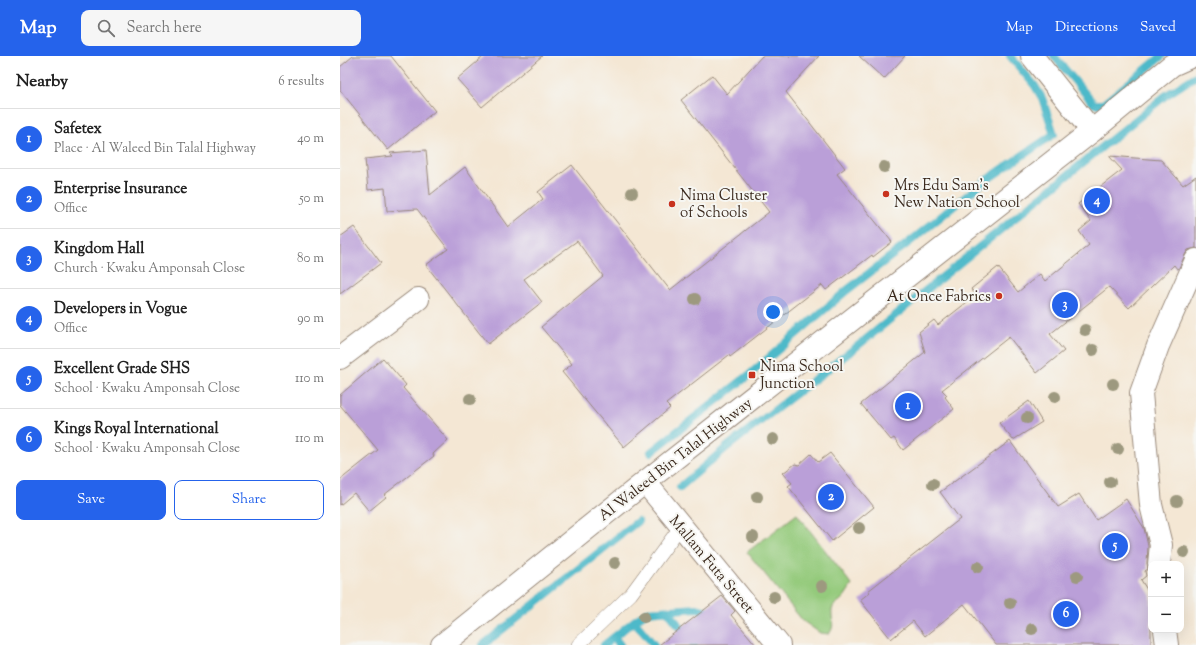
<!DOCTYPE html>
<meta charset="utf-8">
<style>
body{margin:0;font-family:"Sorts Mill Goudy",serif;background:#f6f6f6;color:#222}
.controls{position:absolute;right:12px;bottom:12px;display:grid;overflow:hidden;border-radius:8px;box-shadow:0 4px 16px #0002}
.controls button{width:36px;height:36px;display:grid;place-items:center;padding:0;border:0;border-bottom:1px solid #e0e0e0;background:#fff;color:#222;font:20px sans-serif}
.you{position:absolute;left:433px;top:256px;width:14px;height:14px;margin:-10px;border:3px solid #fff;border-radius:50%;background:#1a73e8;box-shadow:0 0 0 6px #1a73e833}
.badge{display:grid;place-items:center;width:26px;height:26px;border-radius:50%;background:#2563eb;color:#fff;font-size:13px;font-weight:700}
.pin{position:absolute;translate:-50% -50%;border:2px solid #fff;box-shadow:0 1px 4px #0006}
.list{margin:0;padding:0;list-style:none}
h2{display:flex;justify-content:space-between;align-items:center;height:52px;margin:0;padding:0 16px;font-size:17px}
h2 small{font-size:13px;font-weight:400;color:#767676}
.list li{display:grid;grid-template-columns:26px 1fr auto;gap:12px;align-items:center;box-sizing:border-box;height:60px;padding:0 16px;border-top:1px solid #e0e0e0}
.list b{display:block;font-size:15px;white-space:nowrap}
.list p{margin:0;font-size:13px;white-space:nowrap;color:#767676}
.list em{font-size:13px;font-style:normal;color:#767676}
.actions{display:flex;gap:8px;padding:12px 16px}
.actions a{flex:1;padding:9px 0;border:1px solid #2563eb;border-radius:8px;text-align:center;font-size:14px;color:#2563eb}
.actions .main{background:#2563eb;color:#fff}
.icon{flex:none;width:22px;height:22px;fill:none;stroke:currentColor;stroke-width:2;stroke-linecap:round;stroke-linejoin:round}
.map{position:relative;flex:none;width:856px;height:589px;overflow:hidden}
header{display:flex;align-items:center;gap:24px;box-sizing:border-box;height:56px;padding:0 20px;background:#2563eb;color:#fff}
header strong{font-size:19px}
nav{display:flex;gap:22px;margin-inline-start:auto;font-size:14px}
.search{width:280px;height:36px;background:#f6f6f6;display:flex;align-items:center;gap:10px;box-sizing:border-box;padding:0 14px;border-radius:8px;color:#767676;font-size:15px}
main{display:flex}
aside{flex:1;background:#fff}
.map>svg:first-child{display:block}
</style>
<header>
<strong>Map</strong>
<div class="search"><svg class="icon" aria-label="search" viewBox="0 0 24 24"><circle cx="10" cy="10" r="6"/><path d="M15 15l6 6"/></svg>Search here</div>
<nav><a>Map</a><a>Directions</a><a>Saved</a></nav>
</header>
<main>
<aside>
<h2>Nearby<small>6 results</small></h2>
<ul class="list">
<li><span class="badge">1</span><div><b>Safetex</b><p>Place · Al Waleed Bin Talal Highway</p></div><em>40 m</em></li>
<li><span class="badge">2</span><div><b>Enterprise Insurance</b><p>Office</p></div><em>50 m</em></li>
<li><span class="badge">3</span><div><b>Kingdom Hall</b><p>Church · Kwaku Amponsah Close</p></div><em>80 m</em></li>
<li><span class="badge">4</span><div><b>Developers in Vogue</b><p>Office</p></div><em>90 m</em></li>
<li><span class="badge">5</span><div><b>Excellent Grade SHS</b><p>School · Kwaku Amponsah Close</p></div><em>110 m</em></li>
<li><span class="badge">6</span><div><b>Kings Royal International</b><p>School · Kwaku Amponsah Close</p></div><em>110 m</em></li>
</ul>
<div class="actions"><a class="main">Save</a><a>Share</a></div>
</aside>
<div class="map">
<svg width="856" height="589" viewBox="0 0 856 589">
<rect width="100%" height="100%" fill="#f6f6f2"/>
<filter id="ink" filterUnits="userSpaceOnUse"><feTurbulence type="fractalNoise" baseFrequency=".025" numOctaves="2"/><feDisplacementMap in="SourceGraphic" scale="8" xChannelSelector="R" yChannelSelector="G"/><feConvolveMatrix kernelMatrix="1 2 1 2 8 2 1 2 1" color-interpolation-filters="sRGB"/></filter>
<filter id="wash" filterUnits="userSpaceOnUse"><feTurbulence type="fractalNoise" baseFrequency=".012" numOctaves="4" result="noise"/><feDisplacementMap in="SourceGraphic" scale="16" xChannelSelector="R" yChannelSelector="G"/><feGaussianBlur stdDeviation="0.9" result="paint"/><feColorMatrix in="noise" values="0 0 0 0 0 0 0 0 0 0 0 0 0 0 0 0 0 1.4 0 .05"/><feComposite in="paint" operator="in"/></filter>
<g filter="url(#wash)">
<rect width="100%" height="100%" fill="#f4e7d4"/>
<path fill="#94ca7c" stroke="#687a4d" d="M457,458L512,529C509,533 506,539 503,542C500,546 495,547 493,551C489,559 497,569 489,578L480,577L463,565L407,496Z"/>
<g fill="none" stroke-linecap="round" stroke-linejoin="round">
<path stroke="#4db9c9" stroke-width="8" d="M714,0L754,48H763L822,0
M311,396L409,319L506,235L572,184L645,125L714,78L702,42L695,30L670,0
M340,431L387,391L515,292L825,40L856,20
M327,554L354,589
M294,565L314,589
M274,581L280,589
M143,589L298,465
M264,589L294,565L307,556L357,552L364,554L370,562"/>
</g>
<g id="blocks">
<path fill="#ba9fd8" d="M13,0H51L95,55L48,94L0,34V11Z
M144,0H202L142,51L117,23Z
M422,0H479L446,36L505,112L497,118L552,186L533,201L532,199L486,234L482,229L390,301L389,299L326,348L330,352L284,391L222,316L232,308L201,271L263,220L237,185L184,223L202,246L148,288L86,209L108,193L77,153L47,155L45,132L28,134L25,103L53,100L50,97L86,94L90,139L125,111L168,171L203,143L198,136L232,109L330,234L429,156L341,44L372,19L387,38Z
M519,0H565L544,23Z
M769,100L821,104L843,129L856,120V192L848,194L845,199L839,212L837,213L834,209L789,252L769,231L710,278L724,295L697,317L669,281L602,334L607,339L605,341L614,353L563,394L554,382L551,384L521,348L585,296L579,276L594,264L598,269L636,239L631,233L658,211L678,236L700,218L705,225L749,189L739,175L751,165L738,148L782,114Z
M14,171L41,207L0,238V181Z
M43,302L66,329L63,332L108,384L93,398L94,400L44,439L46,441L29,455L14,437L0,449V424L38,394L0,349V339Z
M689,345L702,366L673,384L659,367Z
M670,385L718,451L739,438L756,464L786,443L804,472L808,490L807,507L808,513L805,515L806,520L801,524L811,540V589H656L624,548L585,580L573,565L551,583L520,544L530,536L528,535L620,463L600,436Z
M490,397L534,451L492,485L448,430L452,427L443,417L455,408L459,409L471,398L478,406Z
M382,540L395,555L391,559L416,589H319Z"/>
</g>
</g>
<g filter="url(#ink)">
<use href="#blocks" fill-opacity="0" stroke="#988879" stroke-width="1"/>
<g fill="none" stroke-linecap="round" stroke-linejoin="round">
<defs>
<path id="lane" d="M238,589L291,538L341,470"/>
<path id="street" d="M692,0L752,75
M0,302L78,243
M305,426L439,589
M819,508L821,489L811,449L801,337L818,290L856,204
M825,574L827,589"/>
<path id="secondary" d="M102,589L305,426L752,75L832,9L852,0"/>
</defs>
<use href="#lane" stroke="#988879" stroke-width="14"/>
<use href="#street" stroke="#988879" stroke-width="24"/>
<use href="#secondary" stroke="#988879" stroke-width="24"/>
<use href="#lane" stroke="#fff" stroke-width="13"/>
<use href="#street" stroke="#fff" stroke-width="22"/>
<use href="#secondary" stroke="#fff" stroke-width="22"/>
</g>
<g fill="#9d997f">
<circle cx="544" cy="111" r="6"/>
<circle cx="292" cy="137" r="6"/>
<circle cx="355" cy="243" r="6"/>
<circle cx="745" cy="274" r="6"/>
<circle cx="753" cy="294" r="6"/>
<circle cx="773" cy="328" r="6"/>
<circle cx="715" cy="341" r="6"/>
<circle cx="130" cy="343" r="6"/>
<circle cx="687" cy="362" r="6"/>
<circle cx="433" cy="383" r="6"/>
<circle cx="778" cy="393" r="6"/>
<circle cx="770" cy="426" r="6"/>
<circle cx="593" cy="428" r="6"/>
<circle cx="417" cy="441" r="6"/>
<circle cx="837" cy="445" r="6"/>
<circle cx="519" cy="472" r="6"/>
<circle cx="413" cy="481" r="6"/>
<circle cx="844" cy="496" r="6"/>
<circle cx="275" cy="507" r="6"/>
<circle cx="638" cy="511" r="6"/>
<circle cx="737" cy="520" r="6"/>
<circle cx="482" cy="530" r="6"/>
<circle cx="434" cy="541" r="6"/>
<circle cx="670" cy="547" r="6"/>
<circle cx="304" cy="561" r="6"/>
<circle cx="692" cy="573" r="6"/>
</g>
</g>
<g fill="#c8321e" stroke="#f6f6f2" stroke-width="1.5">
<circle cx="546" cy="138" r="4"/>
<circle cx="332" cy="148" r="4"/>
<circle cx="659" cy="240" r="4"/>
<rect x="408" y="315" width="8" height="8" rx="2"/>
</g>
<g text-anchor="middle" stroke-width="4" stroke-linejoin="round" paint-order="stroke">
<g font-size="15" fill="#3b2a1e" stroke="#f6f6f2" text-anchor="start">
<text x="554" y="134">Mrs Edu Sam's<tspan x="554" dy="17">New Nation School</tspan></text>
<text x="340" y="144">Nima Cluster<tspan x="340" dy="17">of Schools</tspan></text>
<text x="651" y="245" text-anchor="end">At Once Fabrics</text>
<text x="420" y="315">Nima School<tspan x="420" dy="17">Junction</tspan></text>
</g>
<g font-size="15" fill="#3b2a1e" stroke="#f6f6f2">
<text transform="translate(335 403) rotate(-38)" y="5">Al Waleed Bin Talal Highway</text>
<text transform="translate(372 508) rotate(50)" y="5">Mallam Futa Street</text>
</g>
</g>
</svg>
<div class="controls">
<button>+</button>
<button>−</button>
</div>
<div class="you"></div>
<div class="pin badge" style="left:568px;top:350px">1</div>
<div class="pin badge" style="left:491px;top:441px">2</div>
<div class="pin badge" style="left:725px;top:249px">3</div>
<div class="pin badge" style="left:757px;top:145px">4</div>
<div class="pin badge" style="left:775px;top:490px">5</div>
<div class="pin badge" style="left:726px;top:558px">6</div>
</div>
</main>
